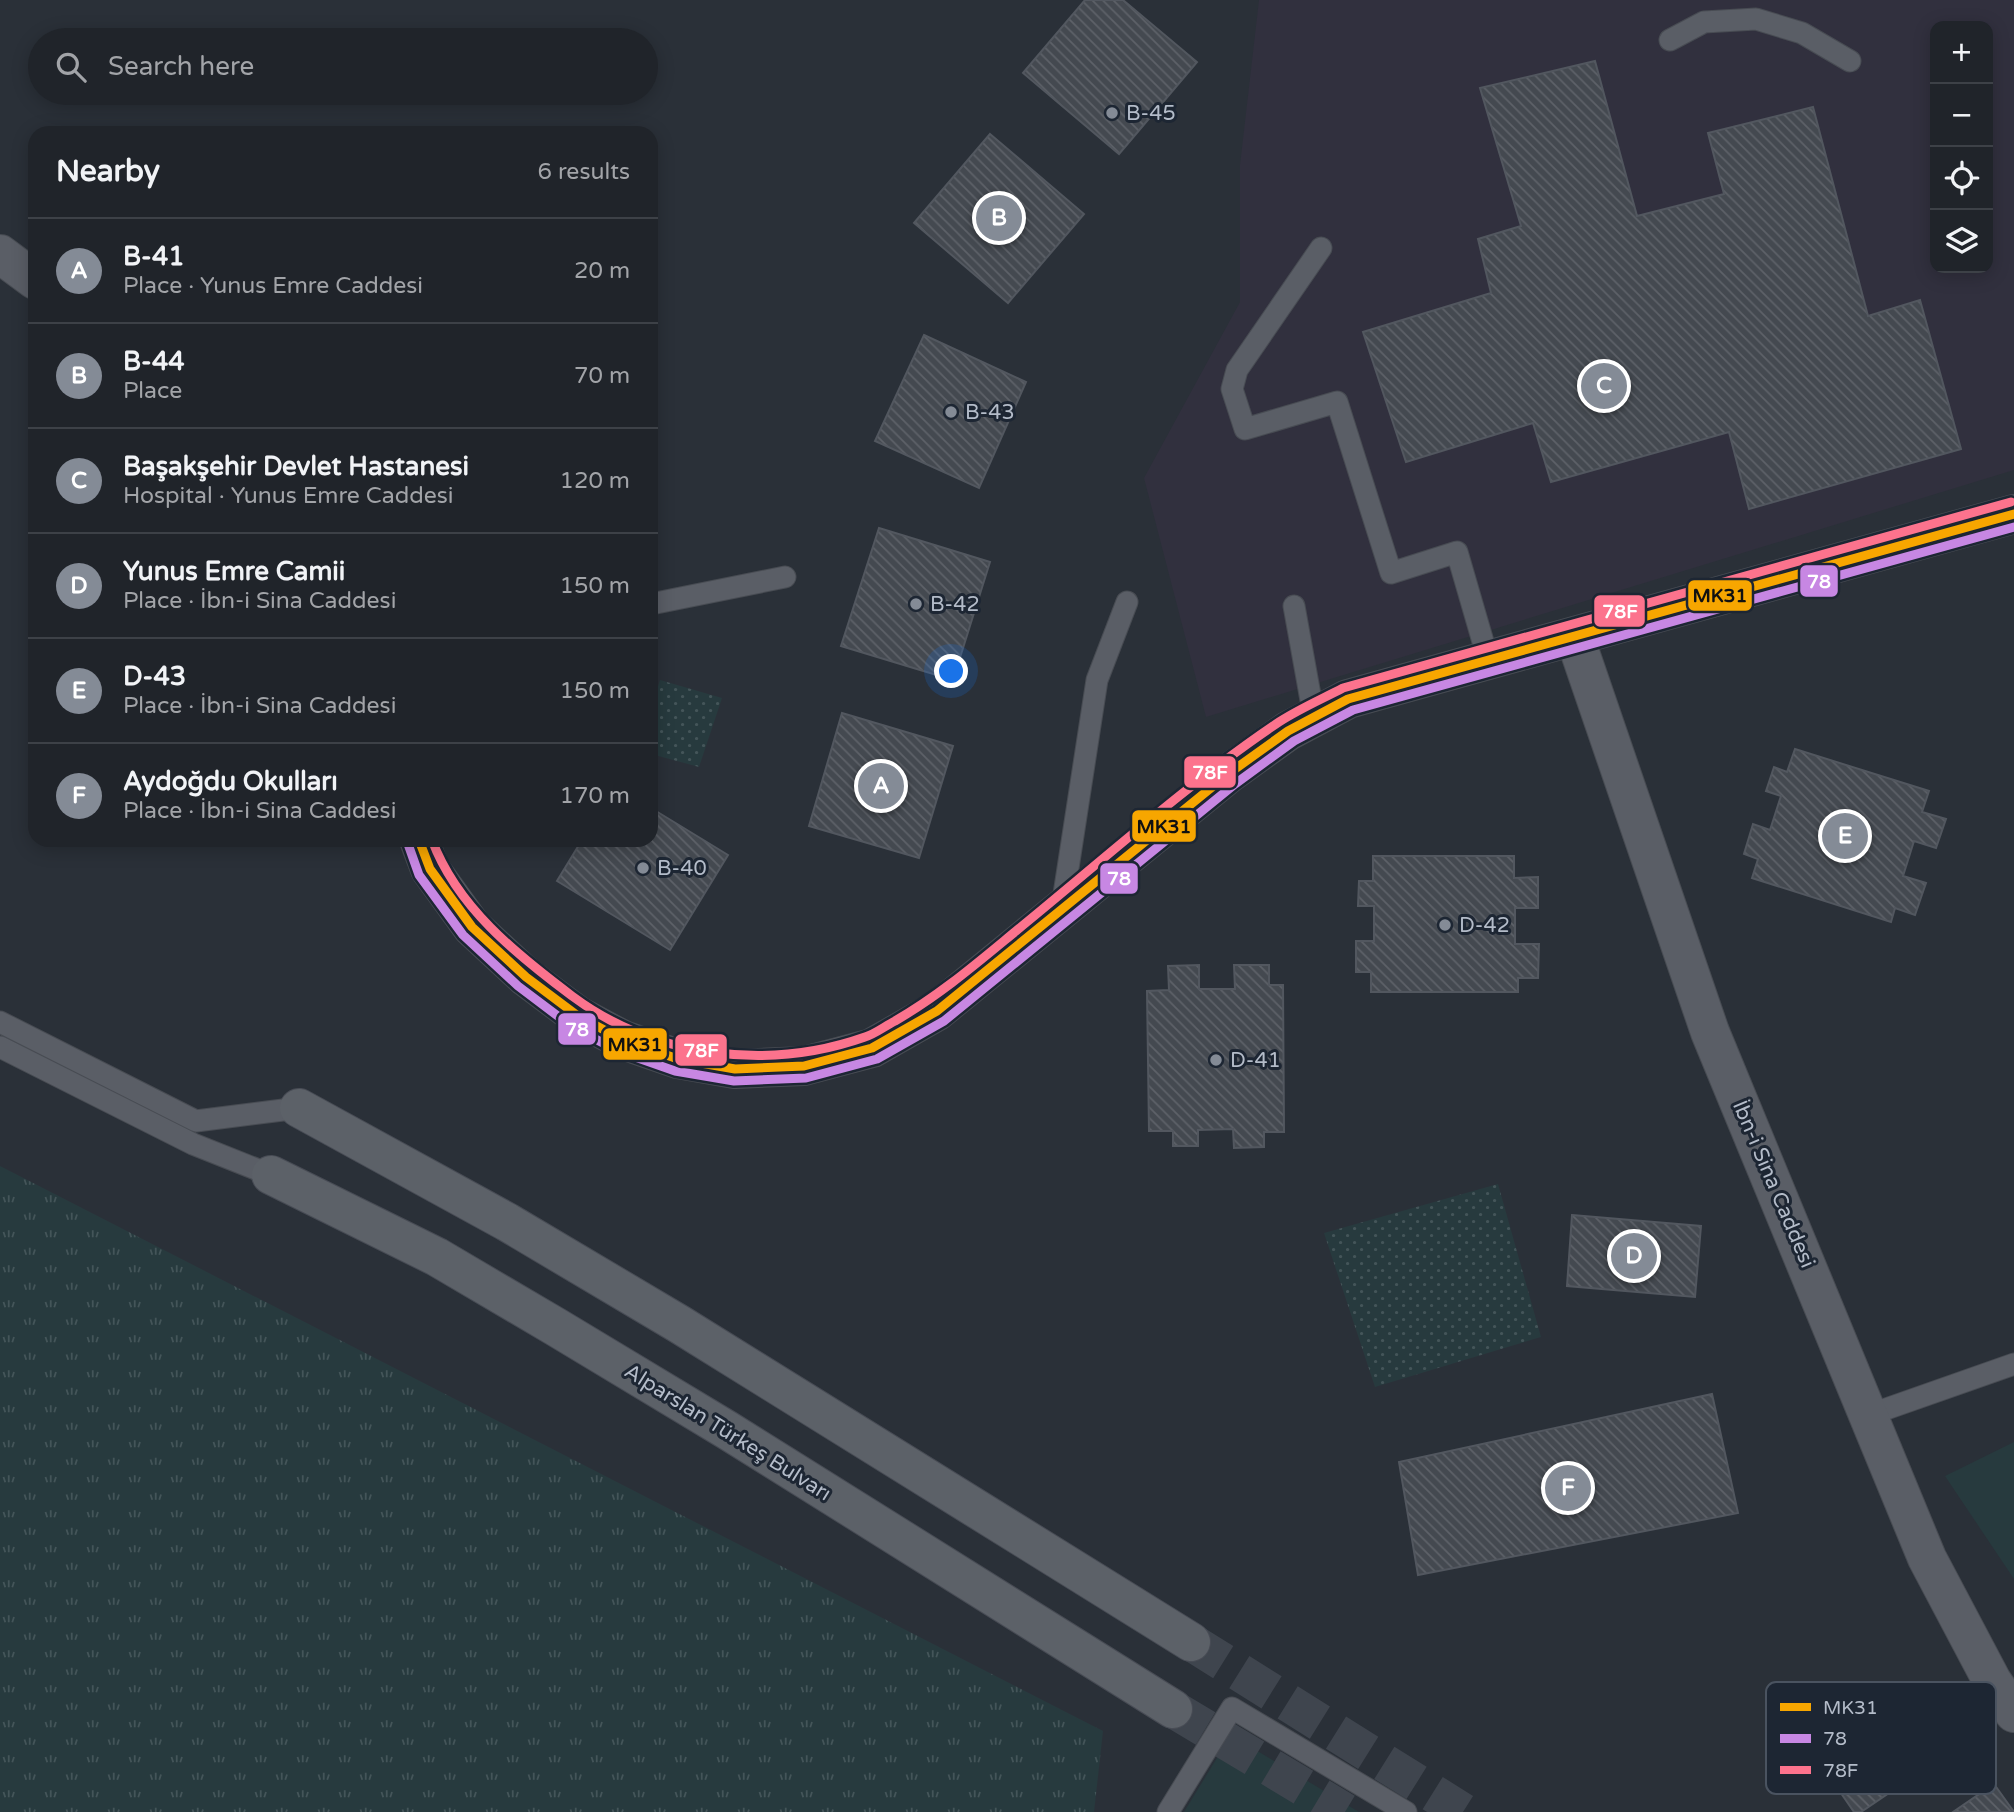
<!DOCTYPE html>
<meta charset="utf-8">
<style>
body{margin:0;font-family:"Varela Round",sans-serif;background:#2d3036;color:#f1f3f6}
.controls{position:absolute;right:21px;top:21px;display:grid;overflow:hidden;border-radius:14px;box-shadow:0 4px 18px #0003}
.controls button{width:63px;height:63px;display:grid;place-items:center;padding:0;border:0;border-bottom:2px solid #3d4147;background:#20242a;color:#f1f3f6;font:35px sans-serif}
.you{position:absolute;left:952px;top:672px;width:24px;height:24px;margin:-18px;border:5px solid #fff;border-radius:50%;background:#1a73e8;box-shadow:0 0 0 10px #1a73e833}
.badge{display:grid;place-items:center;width:46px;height:46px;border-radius:50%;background:#848b96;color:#fff;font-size:23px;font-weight:700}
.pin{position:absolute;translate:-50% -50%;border:4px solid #fff;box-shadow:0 2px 7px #0006}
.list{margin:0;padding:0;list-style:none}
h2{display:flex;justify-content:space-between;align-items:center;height:91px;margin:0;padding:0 28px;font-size:30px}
h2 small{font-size:23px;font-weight:400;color:#a2a4a8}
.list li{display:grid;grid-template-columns:46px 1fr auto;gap:21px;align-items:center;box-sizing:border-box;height:105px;padding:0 28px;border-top:2px solid #3d4147}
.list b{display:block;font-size:26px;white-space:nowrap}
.list p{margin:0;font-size:23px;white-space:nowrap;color:#a2a4a8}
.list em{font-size:23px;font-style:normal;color:#a2a4a8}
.icon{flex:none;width:38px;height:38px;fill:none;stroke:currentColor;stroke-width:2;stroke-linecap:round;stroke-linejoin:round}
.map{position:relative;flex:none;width:2014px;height:1812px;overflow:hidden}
.search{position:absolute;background:#20242a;box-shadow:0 4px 18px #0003;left:28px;top:28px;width:630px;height:77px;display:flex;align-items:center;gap:18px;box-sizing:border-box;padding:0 24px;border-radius:38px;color:#a2a4a8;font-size:26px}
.panel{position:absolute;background:#20242a;box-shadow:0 4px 18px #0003;left:28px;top:126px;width:630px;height:721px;border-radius:21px}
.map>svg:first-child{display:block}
</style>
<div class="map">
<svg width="2014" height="1812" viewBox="0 0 2014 1812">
<defs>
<pattern id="grass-tufts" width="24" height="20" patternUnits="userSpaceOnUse" patternTransform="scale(1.75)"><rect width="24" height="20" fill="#273a3e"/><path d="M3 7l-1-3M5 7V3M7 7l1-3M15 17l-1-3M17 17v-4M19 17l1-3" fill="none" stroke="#445559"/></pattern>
<pattern id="park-dots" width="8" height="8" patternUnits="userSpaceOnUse" patternTransform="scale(1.75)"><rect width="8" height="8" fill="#273a3e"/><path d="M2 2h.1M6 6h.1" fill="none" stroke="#445559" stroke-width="1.8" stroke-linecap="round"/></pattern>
<pattern id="building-back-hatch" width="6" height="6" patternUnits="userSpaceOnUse" patternTransform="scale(1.75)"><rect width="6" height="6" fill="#444950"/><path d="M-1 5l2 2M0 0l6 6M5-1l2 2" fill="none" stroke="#5d6168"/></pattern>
</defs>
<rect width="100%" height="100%" fill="#2a3038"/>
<path fill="#31303e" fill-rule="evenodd" d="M1259,0H2014V470L1206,717L1144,478L1240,302V165ZM1935,26H1988V268H1935Z"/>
<path fill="url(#grass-tufts)" d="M0,1166L1103,1731L1094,1812H0Z"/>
<path fill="url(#park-dots)" d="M660,680L722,698L699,767L651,754V709Z
M1498,1184L1541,1337L1375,1387L1324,1233Z"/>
<path fill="#273a3e" d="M2014,1442V1579L1945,1476Z
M1231,1735L1359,1812H1184Z"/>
<path fill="url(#building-back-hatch)" stroke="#52575f" stroke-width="2" d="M1085,0H1123L1197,62L1119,154L1023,73Z
M1595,61L1637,216L1724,194L1708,133L1813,107L1868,316L1920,300L1961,449L1749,509L1729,432L1551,482L1533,423L1406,462L1363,332L1491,293L1478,239L1521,226L1480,88Z
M990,134L1084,214L1008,303L914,223Z
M924,335L1026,382L979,488L875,441Z
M879,528L990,562L953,680L841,646Z
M842,713L953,746L919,858L809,826Z
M1795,749L1929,791L1922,812L1946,819L1936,848L1914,841L1903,876L1926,883L1915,915L1895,908L1891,922L1752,878L1758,859L1744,854L1753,824L1770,830L1781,796L1766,791L1774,767L1787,772Z
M651,808L728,855L670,950L557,881L582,840H651Z
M1373,856H1514V878L1538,877V908H1515V944H1539L1538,978H1518V992H1371V972H1356V941H1374V906H1358L1359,881H1373Z
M1199,965V989H1235L1234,965H1269V985H1283L1284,1132H1264V1147L1234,1148L1233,1129L1198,1130V1146H1173V1131H1149L1147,991L1169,990L1168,966Z
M1572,1215L1701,1226L1695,1297L1567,1286Z
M1712,1394L1738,1513L1418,1575L1399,1462Z
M1909,1690L1951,1751L1861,1812H1854L1814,1754Z
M1994,1784L2014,1812H1953Z"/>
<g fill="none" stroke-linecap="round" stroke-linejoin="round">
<path stroke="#3f454e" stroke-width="38" stroke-dasharray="38 19" stroke-linecap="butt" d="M1191,1642L1463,1812
M1173,1709L1345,1812"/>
<defs>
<path id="service" d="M1670,40L1704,22L1756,19L1802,33L1850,61
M1321,248L1237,370L1232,389L1245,429L1337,402L1391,573L1457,552L1488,659
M651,604L785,577
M1294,606L1314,717
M1062,907L1097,680L1127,602
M0,1022L196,1121L299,1108
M0,1047L193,1144L271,1175
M1869,1415L2014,1364
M1168,1812L1232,1708L1406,1812"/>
<path id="minor" d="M1575,638L1710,1032L1927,1558L1992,1681L2014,1713"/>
<path id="tertiary" d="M0,254L35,280
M419,840L430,869L472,927L526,977L578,1016L623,1040L678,1059L735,1069L804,1066L872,1048L937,1011L1228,774L1288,731L1348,699L2014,514"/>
<path id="primary" d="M299,1108L507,1222L679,1324L1191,1642
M271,1175L437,1257L556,1327L727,1430L1173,1709"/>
</defs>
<use href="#service" stroke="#484c53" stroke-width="23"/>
<use href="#minor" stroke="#484c53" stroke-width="40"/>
<use href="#tertiary" stroke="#484c53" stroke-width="40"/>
<use href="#primary" stroke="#484c55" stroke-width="40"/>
<use href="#service" stroke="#5a5e66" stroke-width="21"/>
<use href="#minor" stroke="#5a5e66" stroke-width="38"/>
<use href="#tertiary" stroke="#5a5e66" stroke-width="38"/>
<use href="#primary" stroke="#5c6168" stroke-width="38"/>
<defs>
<path id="bus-1" d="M419,840L430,869L472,927L526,977L578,1016L623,1040L678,1059L735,1069L804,1066L872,1048L937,1011L1228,774L1288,731L1348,699L2014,514"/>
<path id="bus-2" d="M408,844L419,875L463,935L518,986L571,1026L618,1051L675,1071L734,1081L806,1078L877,1059L944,1021L1235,784L1294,741L1353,710L2014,527"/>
<path id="bus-3" d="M432,840C457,907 516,954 572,996C655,1058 769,1071 865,1037C875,1034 885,1026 895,1021C940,995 976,964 1016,931C1102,861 1188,783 1279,722C1299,709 1322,699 1343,688L2011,502"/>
</defs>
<use href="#bus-1" stroke="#1d2633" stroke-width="14"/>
<use href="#bus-2" stroke="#1d2633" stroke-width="14"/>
<use href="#bus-3" stroke="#1d2633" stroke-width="14"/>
<use href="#bus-1" stroke="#f7a600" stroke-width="9"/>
<use href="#bus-2" stroke="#c787e3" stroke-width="9"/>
<use href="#bus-3" stroke="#fc738d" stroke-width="9"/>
</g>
<g fill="#848b96" stroke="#1d2633" stroke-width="2.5">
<circle cx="1112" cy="113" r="7"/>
<circle cx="951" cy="412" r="7"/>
<circle cx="916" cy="604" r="7"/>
<circle cx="643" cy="868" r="7"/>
<circle cx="1445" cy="925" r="7"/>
<circle cx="1216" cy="1060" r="7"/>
</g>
<g text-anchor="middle" stroke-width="6" stroke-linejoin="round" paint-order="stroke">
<g font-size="21" fill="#b4bcc9" stroke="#1d2633" text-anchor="start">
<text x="1126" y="120">B-45</text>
<text x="965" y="419">B-43</text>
<text x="930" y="611">B-42</text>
<text x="657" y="875">B-40</text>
<text x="1459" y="932">D-42</text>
<text x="1230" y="1067">D-41</text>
</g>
<g font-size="21" fill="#b4bcc9" stroke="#1d2633">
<text transform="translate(1774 1184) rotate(67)" y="7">İbn-i Sina Caddesi</text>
<text transform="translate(728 1432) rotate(32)" y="7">Alparslan Türkeş Bulvarı</text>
</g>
</g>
<rect x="1766" y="1682" width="230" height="112" rx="10" fill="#1d2633" stroke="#4a5360" stroke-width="2"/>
<rect x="1780" y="1703" width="31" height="8" fill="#f7a600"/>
<rect x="1780" y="1734" width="31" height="9" fill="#c787e3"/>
<rect x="1780" y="1766" width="31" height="8" fill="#fc738d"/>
<g font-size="19" fill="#b4bcc9">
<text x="1823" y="1714">MK31</text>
<text x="1823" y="1745">78</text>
<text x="1823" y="1777">78F</text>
</g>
<g stroke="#1d2633" stroke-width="2.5">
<rect x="1799" y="564" width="40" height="34" rx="7" fill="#c787e3"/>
<rect x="1687" y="579" width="66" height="33" rx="7" fill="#f7a600"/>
<rect x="1593" y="594" width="53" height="34" rx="7" fill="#fc738d"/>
<rect x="1183" y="755" width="54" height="34" rx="7" fill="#fc738d"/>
<rect x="1131" y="809" width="66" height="34" rx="7" fill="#f7a600"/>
<rect x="1099" y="862" width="40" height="33" rx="7" fill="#c787e3"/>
<rect x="557" y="1012" width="40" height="34" rx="7" fill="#c787e3"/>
<rect x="602" y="1027" width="66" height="34" rx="7" fill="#f7a600"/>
<rect x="674" y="1033" width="54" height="34" rx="7" fill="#fc738d"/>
</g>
<g font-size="19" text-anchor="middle" font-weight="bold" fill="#fff">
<text x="1819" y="588">78</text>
<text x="1620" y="618">78F</text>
<text x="1210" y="779">78F</text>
<text x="1119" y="885">78</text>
<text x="577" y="1036">78</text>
<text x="701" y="1057">78F</text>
</g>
<g font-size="19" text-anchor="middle" font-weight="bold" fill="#111">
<text x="1720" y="602">MK31</text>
<text x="1164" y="833">MK31</text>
<text x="635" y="1051">MK31</text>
</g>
</svg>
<div class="controls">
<button>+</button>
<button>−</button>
<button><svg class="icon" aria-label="locate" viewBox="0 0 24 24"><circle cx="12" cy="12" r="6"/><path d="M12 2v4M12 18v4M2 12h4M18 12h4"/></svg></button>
<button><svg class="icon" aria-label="layers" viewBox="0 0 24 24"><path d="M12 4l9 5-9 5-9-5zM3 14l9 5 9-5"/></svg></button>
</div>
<div class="you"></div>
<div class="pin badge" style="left:881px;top:786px">A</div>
<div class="pin badge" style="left:999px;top:218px">B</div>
<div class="pin badge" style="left:1604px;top:386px">C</div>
<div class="pin badge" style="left:1634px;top:1256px">D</div>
<div class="pin badge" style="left:1845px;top:836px">E</div>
<div class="pin badge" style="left:1568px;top:1488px">F</div>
<div class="search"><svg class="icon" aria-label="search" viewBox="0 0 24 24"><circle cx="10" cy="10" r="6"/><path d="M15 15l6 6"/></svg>Search here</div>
<section class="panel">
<h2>Nearby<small>6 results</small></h2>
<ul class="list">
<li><span class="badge">A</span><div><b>B-41</b><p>Place · Yunus Emre Caddesi</p></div><em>20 m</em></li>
<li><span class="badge">B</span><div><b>B-44</b><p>Place</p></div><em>70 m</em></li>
<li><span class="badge">C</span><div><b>Başakşehir Devlet Hastanesi</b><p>Hospital · Yunus Emre Caddesi</p></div><em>120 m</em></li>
<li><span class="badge">D</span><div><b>Yunus Emre Camii</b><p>Place · İbn-i Sina Caddesi</p></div><em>150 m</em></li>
<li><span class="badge">E</span><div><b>D-43</b><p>Place · İbn-i Sina Caddesi</p></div><em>150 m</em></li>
<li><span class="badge">F</span><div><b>Aydoğdu Okulları</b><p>Place · İbn-i Sina Caddesi</p></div><em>170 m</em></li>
</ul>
</section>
</div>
